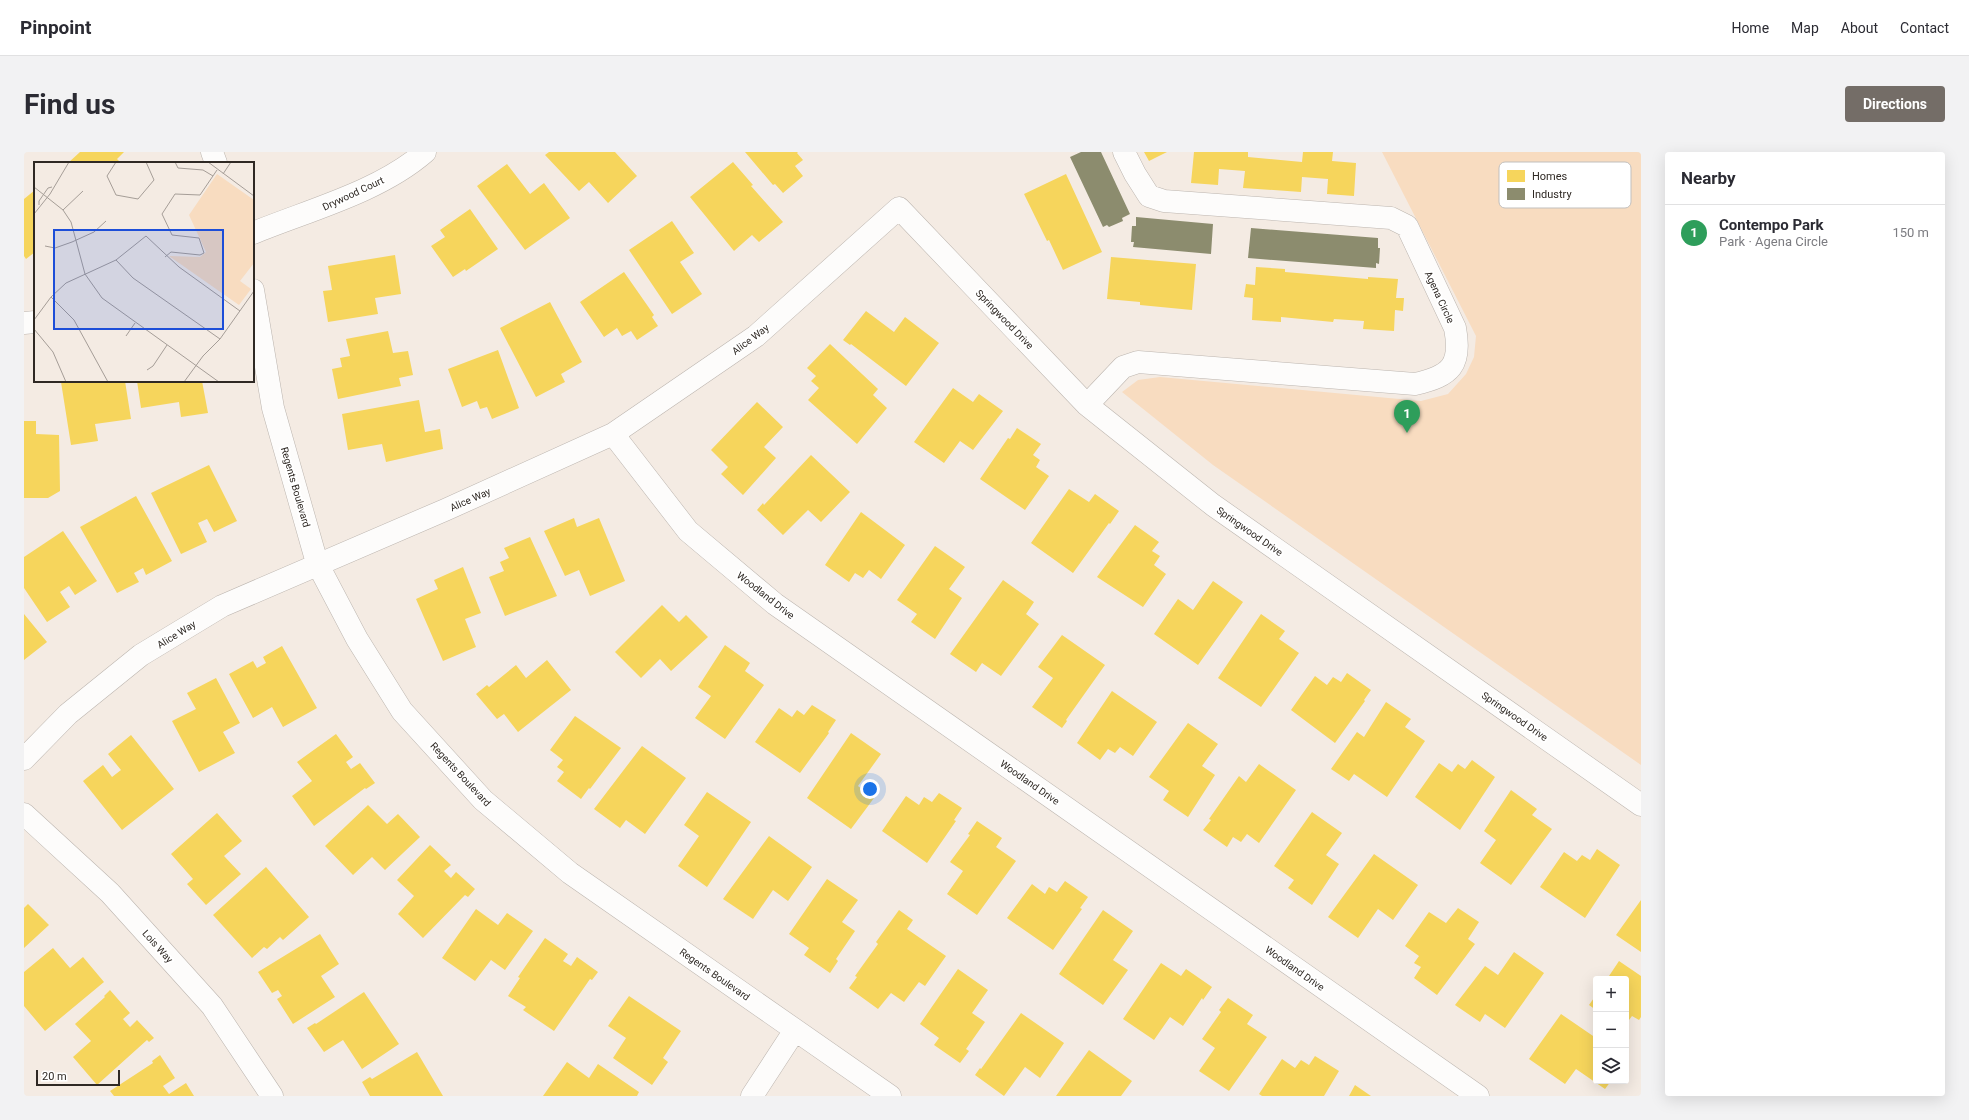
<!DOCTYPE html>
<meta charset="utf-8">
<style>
body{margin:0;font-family:Roboto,sans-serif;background:#f2f2f3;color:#2b2b33}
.controls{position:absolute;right:12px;bottom:12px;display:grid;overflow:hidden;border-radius:4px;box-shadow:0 4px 16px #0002}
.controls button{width:36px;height:36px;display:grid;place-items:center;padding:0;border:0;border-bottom:1px solid #e1e1e2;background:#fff;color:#2b2b33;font:20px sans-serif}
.scale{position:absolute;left:12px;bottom:10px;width:84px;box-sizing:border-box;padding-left:4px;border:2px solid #2f2924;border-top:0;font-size:11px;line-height:14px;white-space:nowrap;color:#2f2924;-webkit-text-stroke:3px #fff;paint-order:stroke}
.you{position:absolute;left:846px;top:637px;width:14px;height:14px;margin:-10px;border:3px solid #fff;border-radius:50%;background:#1a73e8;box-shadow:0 0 0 6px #1a73e833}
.badge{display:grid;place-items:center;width:26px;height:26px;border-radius:50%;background:#746d67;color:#fff;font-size:13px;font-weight:700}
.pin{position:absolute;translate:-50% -33px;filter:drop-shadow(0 1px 2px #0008)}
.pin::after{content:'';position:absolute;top:21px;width:14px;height:12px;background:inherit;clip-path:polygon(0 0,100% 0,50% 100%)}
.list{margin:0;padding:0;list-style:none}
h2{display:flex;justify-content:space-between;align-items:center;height:52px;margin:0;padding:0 16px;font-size:17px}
h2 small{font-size:13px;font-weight:400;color:#7c7c81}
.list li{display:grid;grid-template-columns:26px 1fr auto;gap:12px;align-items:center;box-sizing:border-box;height:56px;padding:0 16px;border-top:1px solid #e1e1e2}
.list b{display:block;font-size:15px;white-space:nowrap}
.list p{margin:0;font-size:13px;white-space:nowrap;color:#7c7c81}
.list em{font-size:13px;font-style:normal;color:#7c7c81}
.icon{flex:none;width:22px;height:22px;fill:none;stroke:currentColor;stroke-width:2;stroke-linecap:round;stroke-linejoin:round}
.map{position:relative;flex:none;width:1617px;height:944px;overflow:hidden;border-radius:4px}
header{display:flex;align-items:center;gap:24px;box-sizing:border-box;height:56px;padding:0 20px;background:#fff;border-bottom:1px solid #e1e1e2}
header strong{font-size:19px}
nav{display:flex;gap:22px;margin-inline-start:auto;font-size:14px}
.intro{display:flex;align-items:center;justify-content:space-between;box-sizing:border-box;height:96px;padding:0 24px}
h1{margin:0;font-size:28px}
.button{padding:10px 18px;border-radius:4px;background:#746d67;color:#fff;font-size:14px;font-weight:700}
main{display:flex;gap:24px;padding:0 24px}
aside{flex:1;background:#fff;border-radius:4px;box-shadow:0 4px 16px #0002}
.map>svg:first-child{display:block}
</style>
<header>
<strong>Pinpoint</strong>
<nav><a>Home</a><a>Map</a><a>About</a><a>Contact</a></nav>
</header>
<div class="intro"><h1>Find us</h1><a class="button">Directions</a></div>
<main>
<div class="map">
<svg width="1617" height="944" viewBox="0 0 1617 944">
<rect width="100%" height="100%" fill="#f4ebe3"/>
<path fill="#f8dcc0" d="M1358,0H1617V613L1189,313L1098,240L1114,228L1136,225L1397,249L1424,242L1442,222L1450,205L1452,184Z"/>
<path fill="#f6d55c" d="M56,0H100L93,7L97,11H44Z
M525,0H591L613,24L584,51L565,30L555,39L521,3Z
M721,0H774L773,1L779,8L771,14L779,24L759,41L751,32L749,33Z
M1120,0H1143L1125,9Z
M1170,0H1224V5L1278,10L1279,0H1309L1308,9L1332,11L1330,44L1303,42L1304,27L1278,25L1277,40L1219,36L1221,19L1195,17L1194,33L1167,31Z
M709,10L729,33L727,34L759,70L735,90L728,83L710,99L666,45Z
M483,12L506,42L520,31L546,66L501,98L453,34Z
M1042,22L1078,100L1039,118L1025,88L1023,89L1000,42Z
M11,38V100L2,107L0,104V47Z
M446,57L474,97L442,119L441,117L429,125L407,94L421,85L416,78Z
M648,69L670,101L656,110L678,142L648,162L605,98Z
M371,103L377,142L351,146L354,162L304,170L299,139L308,138L304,114Z
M1087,105L1172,112L1168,158L1116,153V150L1083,147Z
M1232,115L1261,117V120L1344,127V125L1374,127L1372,146H1380L1379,159L1371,158L1370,179L1339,177L1340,169L1310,167L1309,170L1257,165V170L1228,168L1229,146L1220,145L1222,132L1231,133Z
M600,120L630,163L628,165L634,174L613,188L607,179L598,184L593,176L580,185L556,150Z
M526,150L558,210L537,222L541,230L512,245L476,176Z
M842,159L870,180L881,165L915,191L882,234L827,192L826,193L819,188Z
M364,179L369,201L384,199L389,223L375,226L377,234L314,247L308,217L318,215L316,206L326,204L322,187Z
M806,192L854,237L849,243L863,256L833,292L784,248L795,236L787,229L792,224L783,216Z
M474,198L495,256L468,267L463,255L456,257L453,249L438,255L424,217Z
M42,229H101L107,267L71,272L74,289L47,293L37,230Z
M113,229H178L184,261L157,265L155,250L117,256Z
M929,236L949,250L955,242L979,259L949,298L936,289L920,311L890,290Z
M395,248L401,280L416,277L419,297L362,310L358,292L324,298L318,262Z
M733,250L759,275L740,295L752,306L719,343L697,322L704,315L687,298Z
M0,269H12V282L35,283L36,339L24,346H0Z
M993,276L1017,292L1009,303L1016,308L1012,315L1025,324L1001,358L956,327L984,286L986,287Z
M787,303L826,340L797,370L784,358L759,383L733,358L739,351L740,353Z
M185,313L213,369L190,380L183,367L174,371L183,390L157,402L127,341Z
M1045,337L1065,350L1071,342L1095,359L1086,372L1085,371L1049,421L1007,391Z
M112,344L148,409L122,423L119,416L110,421L115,430L93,441L56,375Z
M837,360L881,393L857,427L845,418L839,426L831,421L825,430L801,413Z
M550,366L553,375L575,366L601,429L566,444L555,418L541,424L520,379Z
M1111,373L1135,390L1128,399L1136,404L1130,413L1142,422L1119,455L1073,425Z
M39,379L73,429L51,443L45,434L36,440L46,455L23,470L0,436V405Z
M506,385L533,444L481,464L465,425L480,419L476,410L485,406L480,396Z
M911,394L941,415L925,437L938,446L911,487L887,470L893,462L873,448Z
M439,415L457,461L441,467L452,495L419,509L392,447L414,437L410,428Z
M979,428L1010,450L1002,462L1015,472L977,524L958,511L952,520L926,502Z
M1189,429L1219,450L1174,513L1130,482L1154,447L1169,458Z
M638,453L655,470L662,463L684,485L647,519L636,507L617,526L591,500Z
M0,462L23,490L0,508Z
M1237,462L1261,479L1255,487L1275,501L1237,555L1194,526Z
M1038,483L1081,513L1042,568L1043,569L1038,576L1008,555L1029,526L1014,515Z
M701,493L726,511L721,519L740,533L701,587L671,566L687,544L674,535Z
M258,494L293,556L259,575L248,555L229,566L205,522L229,509L233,516L242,511L239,505Z
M523,508L547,538L494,580L480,562L473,567L452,542L463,533L465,535L492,513L502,526Z
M1323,521L1347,538L1340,548L1341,549L1311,591L1267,558L1291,524L1303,533L1309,525L1317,530Z
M192,526L216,571L199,580L211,601L175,620L148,569L172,557L163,541Z
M1088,539L1133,570L1109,604L1096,595L1091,601L1084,597L1076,608L1053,591Z
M1362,550L1387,567L1381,575L1401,589L1363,645L1330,622L1325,629L1307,617L1333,580L1340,585Z
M788,553L812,568L804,580L805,581L776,621L731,590L755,556L768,565L773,558L780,563Z
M551,564L597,596L566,637L565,636L557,647L533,629L540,620L533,615L539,608L526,598Z
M1164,571L1194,592L1178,614L1191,623L1164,665L1139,648L1145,639L1125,625Z
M827,581L857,602L834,634L850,646L827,677L783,646Z
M312,582L329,605L322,610L327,617L336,611L351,631L342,637L341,636L290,674L268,644L288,629L273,610Z
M107,583L150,637L98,678L59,629L79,613L88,625L97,618L84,602Z
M618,594L662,626L621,682L602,668L596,676L570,657Z
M1448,608L1471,625L1436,678L1391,645L1415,611L1428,620L1434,612L1441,617Z
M1235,612L1272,638L1235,691L1223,682L1217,690L1209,685L1203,695L1179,678L1187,668L1185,667L1215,624L1222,630Z
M1487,638L1513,657L1508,663L1528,677L1487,733L1456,711L1472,688L1460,679Z
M683,640L727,670L683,735L654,714L675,684L660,673Z
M915,641L938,656L930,668L932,669L903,711L858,679L882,644L895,653L900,645L908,650Z
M344,653L363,672L374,662L396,685L361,718L348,705L329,723L301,694Z
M1288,660L1318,681L1302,703L1315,712L1288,753L1264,736L1270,728L1250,714Z
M193,661L218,689L200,704L217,722L182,753L163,732L169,727L147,702Z
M953,669L978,686L972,695L992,709L953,763L923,742L939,719L926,710L946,683L944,682Z
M745,684L788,715L764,749L749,738L729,767L699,747Z
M406,693L427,713L420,719L427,726L432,720L451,737L444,745L441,743L399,786L374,762L390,744L373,728Z
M1573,697L1596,713L1561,766L1516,735L1540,700L1553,709L1558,703L1566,708Z
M1350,702L1394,733L1369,768L1354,757L1334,786L1304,765Z
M242,715L285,765L259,788L256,785L243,797L240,795L228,806L189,763Z
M803,727L834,748L818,770L831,779L812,807L814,809L806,821L780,803L785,796L765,782Z
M1041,729L1064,745L1056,756L1058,757L1029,798L983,766L1008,732L1021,742L1025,735L1033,740Z
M1617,748V800L1592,783Z
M4,752L25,773L0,796V756Z
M1434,756L1455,770L1444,787L1451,792L1413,843L1390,826L1397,815L1390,811L1395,804L1381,794L1405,760L1422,771Z
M452,757L474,773L483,761L509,779L481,818L467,808L451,829L418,806Z
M875,758L889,768L883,777L922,804L901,834L895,830L880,850L867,841L854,857L825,836L833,825L831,824L854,792L852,790Z
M1079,758L1109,779L1089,808L1104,818L1079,853L1035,822Z
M296,782L315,812L297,824L311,845L269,872L253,847L258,844L254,838L248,841L234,820Z
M521,786L544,802L539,809L547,814L553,805L574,820L568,828L566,827L530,879L499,858L502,855L484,844L496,826L494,825Z
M29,796L46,816L59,805L80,830L21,879L0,854V820Z
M1490,800L1520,821L1481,876L1461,862L1456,870L1431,853L1461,814L1474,823Z
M1595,809L1617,824V865L1615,868L1608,864L1602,872V827H1583Z
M1137,811L1157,824L1162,817L1188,835L1179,848L1178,846L1159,874L1146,865L1130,888L1099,867Z
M934,817L964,838L948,861L961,870L942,897L945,899L936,911L910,893L915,886L896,872Z
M86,838L106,861L99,867L106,875L113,868L130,886L125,890L123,888L73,933L49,905L67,889L51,872L81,845L80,844Z
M340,840L375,892L338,917L319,888L300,900L283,876L291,871L292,872Z
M1572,843V858L1565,853Z
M605,844L657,879L639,906L644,910L628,933L589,906L602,886L584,874Z
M1204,846L1229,863L1223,872L1243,885L1205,939L1175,919L1191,896L1178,887L1197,860L1195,858Z
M997,861L1040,891L1016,926L1001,915L980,944L951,923L956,916L957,917Z
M1537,862L1572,886V929H1587L1581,937L1552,917L1541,932L1505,907Z
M1065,898L1108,929L1097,944H1032Z
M393,900L419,944H346L338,930L346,925L348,927Z
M136,903L151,926L139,934L145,942L162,931L170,944H90L86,939L129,911L128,909Z
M1291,904L1315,919L1300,944H1238L1235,942L1258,907L1271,916L1277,908L1285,913Z
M543,910L565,926L574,912L615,940L613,944H519Z
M1331,933L1347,944H1325Z"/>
<path fill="#8c8c6e" d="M1057,0H1077L1106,62L1098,66L1099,69L1085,75L1083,73L1079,75L1046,5Z
M1112,65L1189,72L1187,102L1109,95L1110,90H1107L1108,74H1112Z
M1227,76L1354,86V96H1356L1355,112L1352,111V116L1224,106Z"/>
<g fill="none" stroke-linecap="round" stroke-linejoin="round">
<defs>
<path id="minor" d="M188,0L192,11
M229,81C285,58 355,40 401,0
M229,138L249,256L293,411L333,487L378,559L459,648L546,721L866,944
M0,171L11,170
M1063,253L1099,215L1114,210L1391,232C1427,224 1438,213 1431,176L1383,74L1367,66L1140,49L1125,44L1111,22L1100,0
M589,282L664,379L751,452L1454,944
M0,607L44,562L117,503L198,454L421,358L589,282L732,184L875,56L1063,253L1189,353L1617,653
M0,662L86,741L188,854L248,944
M728,944L771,878"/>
</defs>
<use href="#minor" stroke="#bcb5af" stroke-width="23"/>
<use href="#minor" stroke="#fdfcfb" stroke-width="22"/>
</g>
<g text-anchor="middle" stroke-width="4" stroke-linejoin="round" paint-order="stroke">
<g font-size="10" fill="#2f2924" stroke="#fff">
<text transform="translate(329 41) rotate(-25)" y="4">Drywood Court</text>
<text transform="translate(1416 145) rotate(65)" y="4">Agena Circle</text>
<text transform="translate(981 167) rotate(46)" y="4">Springwood Drive</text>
<text transform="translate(726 187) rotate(-37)" y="4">Alice Way</text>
<text transform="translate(272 335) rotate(74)" y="4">Regents Boulevard</text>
<text transform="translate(446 347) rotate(-24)" y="4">Alice Way</text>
<text transform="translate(1226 379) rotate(35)" y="4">Springwood Drive</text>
<text transform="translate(742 443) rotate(38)" y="4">Woodland Drive</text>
<text transform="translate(152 482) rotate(-32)" y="4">Alice Way</text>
<text transform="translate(1491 564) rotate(35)" y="4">Springwood Drive</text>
<text transform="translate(437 622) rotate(47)" y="4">Regents Boulevard</text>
<text transform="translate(1006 630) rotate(35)" y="4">Woodland Drive</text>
<text transform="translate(134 794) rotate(48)" y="4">Lois Way</text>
<text transform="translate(1271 816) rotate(35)" y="4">Woodland Drive</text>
<text transform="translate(691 822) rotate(35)" y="4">Regents Boulevard</text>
</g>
</g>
<g transform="translate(10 10)">
<rect width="220" height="220" fill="#f4ebe3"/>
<path d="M183,12L220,38V101L206,119L217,127L205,143L135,94L166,95L172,90L155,53Z" fill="#f8dcc0"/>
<path fill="none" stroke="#a59d97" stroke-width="1" d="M82,0L73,14L82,33L104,37L120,18L112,0M141,0L144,6L169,8L179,14M174,0L220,34M189,12L197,0M0,25L29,48L37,60L51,112L68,136L185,220M5,43V39L14,26L18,25M29,48L49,29M0,52L16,32L35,0M11,84L21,86L38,80L60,70L72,59M131,95L137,90L166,93L170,91L165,76L138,73L128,52L141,32L166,33L183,8M82,98L99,116L186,177M17,135L40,158L74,220M0,158L17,135L32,121L82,98L112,74L145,105L206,149M0,167L19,190L32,220M92,174L101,161M113,208L119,204L133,183M150,220L169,194L186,177L220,129"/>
<path fill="#1d4ed8" fill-opacity="0.15" stroke="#1d4ed8" stroke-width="2" d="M20,68H189V167H20Z"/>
<rect width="220" height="220" fill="none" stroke="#2f2924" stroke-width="2"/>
</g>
<rect x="1475" y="10" width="132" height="46" rx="6" fill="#fff" stroke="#c1bfbd" stroke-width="1"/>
<rect x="1483" y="18" width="18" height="12" fill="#f6d55c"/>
<rect x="1483" y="36" width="18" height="12" fill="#8c8c6e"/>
<g font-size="11" fill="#2f2924">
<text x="1508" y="28">Homes</text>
<text x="1508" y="46">Industry</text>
</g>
</svg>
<div class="controls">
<button>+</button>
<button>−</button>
<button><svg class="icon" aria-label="layers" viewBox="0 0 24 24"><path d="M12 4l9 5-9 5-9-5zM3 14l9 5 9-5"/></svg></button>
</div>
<div class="scale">20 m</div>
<div class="you"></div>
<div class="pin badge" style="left:1383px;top:281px;background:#2e9e5b">1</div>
</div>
<aside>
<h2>Nearby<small></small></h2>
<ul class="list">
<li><span class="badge" style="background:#2e9e5b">1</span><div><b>Contempo Park</b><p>Park · Agena Circle</p></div><em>150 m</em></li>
</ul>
</aside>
</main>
